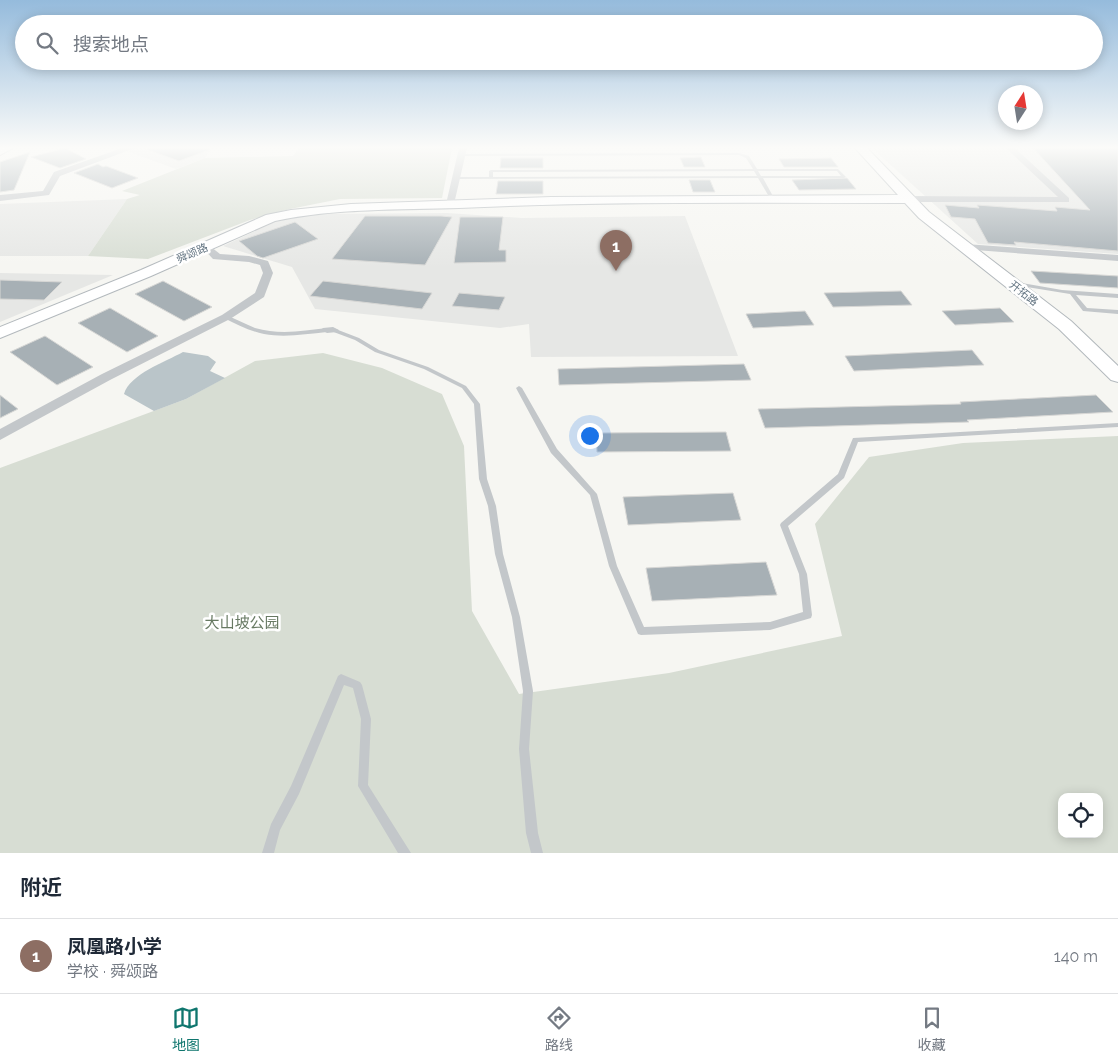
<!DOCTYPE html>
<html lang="zh">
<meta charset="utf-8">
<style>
body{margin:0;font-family:Raleway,"Noto Sans SC",sans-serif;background:#f6f6f7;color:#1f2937}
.controls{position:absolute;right:15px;bottom:15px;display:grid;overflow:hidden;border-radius:10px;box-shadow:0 2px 12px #0003}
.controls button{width:45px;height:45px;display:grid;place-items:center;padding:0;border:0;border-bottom:1px solid #e0e1e3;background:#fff;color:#1f2937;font:25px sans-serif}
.compass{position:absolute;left:998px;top:85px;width:45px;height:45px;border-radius:50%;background:#fff;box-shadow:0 2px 12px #0003;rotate:12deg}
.you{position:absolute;left:589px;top:435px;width:18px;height:18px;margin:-12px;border:4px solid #fff;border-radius:50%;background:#1a73e8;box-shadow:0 0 0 8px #1a73e833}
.badge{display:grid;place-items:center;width:32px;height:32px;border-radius:50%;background:#0f766e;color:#fff;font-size:16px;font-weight:700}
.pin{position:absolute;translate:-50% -41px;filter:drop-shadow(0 1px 2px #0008)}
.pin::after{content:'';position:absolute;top:26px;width:18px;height:15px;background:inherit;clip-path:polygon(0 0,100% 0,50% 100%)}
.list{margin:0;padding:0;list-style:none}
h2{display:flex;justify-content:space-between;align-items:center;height:65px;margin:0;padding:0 20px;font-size:21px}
h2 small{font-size:16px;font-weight:400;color:#747a83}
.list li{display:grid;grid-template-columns:32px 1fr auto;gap:15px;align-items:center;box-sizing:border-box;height:75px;padding:0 20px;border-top:1px solid #e0e1e3}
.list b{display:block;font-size:19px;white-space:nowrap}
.list p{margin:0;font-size:16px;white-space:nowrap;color:#747a83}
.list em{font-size:16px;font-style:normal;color:#747a83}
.icon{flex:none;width:28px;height:28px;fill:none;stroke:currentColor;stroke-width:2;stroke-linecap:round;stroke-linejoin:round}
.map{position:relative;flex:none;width:1118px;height:853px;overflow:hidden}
.search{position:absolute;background:#fff;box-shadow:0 2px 12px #0003;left:15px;right:15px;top:15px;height:55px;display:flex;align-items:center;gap:12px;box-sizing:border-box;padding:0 18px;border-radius:28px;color:#747a83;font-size:19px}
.sheet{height:140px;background:#fff}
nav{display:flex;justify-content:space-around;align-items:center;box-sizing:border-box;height:70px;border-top:1px solid #e0e1e3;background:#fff;font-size:14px;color:#747a83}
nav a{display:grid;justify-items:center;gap:2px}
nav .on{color:#0f766e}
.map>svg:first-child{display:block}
</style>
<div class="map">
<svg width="1118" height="853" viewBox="0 0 1118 853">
<rect width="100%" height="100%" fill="#f6f6f2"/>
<path fill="#e6e7e5" d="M118,148H212L205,158L176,169Z
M872,148H1118V254L978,244Z
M127,199L88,256H0V204Z
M447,213L522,218L685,216L738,356L531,357L529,324L500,328L315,309L292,267L223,246L281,219L325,214Z
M0,273L113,275L0,322Z"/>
<path fill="#d7ddd3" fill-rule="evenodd" d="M299,148H452L442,198L340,199L290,209L250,220L148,259L88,256L127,199L140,195L122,191L205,158L293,156Z
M323,353L382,368L442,394L464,446L472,611L519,694L669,673L842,636L815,524L869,457L963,443L1118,436V853H0V468L186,399L255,361ZM1062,797H1099V834H1062Z"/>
<path fill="#bac5c9" d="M183,352L208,356L216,362L210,371L225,378L186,399L154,411L124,394C130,374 165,362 183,352Z"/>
<path fill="#a7b0b5" stroke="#d7d7d5" d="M65,148L86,159L60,168L31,157Z
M148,148H209V150L179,161L148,150Z
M1033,148H1118V251L1014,242L1016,245L988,243L975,219L951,217L945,205L979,208L977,205L1057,211L1055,207L1090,210Z
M30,152L14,190L0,192V162Z
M701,157L705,167H684L680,158Z
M501,158H543V168H500Z
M831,158L838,167H784L779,159Z
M98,164L103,167L106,166L138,178L112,188L74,173Z
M847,178L856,189L799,190L792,180Z
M689,180H710L715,192H693Z
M498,181H543V194H496Z
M365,216H441L452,217L425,265L332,259Z
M460,217H503L499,250H506V262L454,263Z
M295,222L318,239L263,258L257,256L239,241Z
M1031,271L1118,276V288L1040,283Z
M0,280L62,282L44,300L0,299Z
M163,281L212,307L184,321L135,294Z
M323,281L432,293L422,309L310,296Z
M901,291L912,305L833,307L824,293Z
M459,293L505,297L499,310L452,306Z
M110,308L158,336L127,352L78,323Z
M1000,308L1014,322L955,325L942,311Z
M805,311L814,325L753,328L746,314Z
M45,336L93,367L57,385L10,352Z
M972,350L984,365L854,371L845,356Z
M744,364L751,380L559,385L558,369Z
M0,395L18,409L0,418Z
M1096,395L1113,412L967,420L969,422L765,428L758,409L961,404L960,402Z
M726,432L731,451L597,452L596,433Z
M733,493L741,520L628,525L623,497Z
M766,562L777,595L652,601L646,568Z"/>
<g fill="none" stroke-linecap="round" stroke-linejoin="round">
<defs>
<path id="secondary" d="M0,148H13L0,155Z
M855,148H867L929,212L1071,321L1118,366V382L1111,380L1059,329L919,218L905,203C757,203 608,201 459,208C398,210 335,208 275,221L151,276L0,338V327L141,270L266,215L291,210L351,204L551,197L898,195Z"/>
</defs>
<use href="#secondary" stroke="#b3b9bd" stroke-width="2"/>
<path fill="#c3c7ca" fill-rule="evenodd" d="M739,153L749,156L757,169H838L846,177L844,178H763L775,200L773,201L771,200L758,178L456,179L454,178L456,177H489V171L491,170L753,169L746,158L739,155L461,156V154H462ZM754,171L757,176L493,177V172ZM758,171H837L841,176H761Z
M1016,282L1062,290L1118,294V298L1076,295L1087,308L1118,310V314L1083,311L1070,294L1014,285V283Z
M226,315C236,319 245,324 255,328C279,335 303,331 327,328L330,330L327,332C306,334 285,338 264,334C250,331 237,325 224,318L223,317Z
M333,328L359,338L379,350L428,367L466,386L480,404L487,479L496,506L503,554L520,617L533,691L529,749L538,833L543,853H531L526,833L519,749L523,691L512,617L495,554L488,506L479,479L474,404L462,388L424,369L375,352L355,340L331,331V329Z
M519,386L522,388L557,449L597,494L617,566L644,627L770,622L803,612L799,574L780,525L781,523L838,474L853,438L1118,423V427L858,442L844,478L788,526L807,574L812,615L811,618L770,630L641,635L638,634L609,566L590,495L551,453L516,388Z
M341,674L360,682L362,685L371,719L368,785L411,853H398L358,786L361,719L353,688L344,685L299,794L280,830L274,853H262L271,824L291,786L338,676Z"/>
<path fill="#c3c7ca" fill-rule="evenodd" d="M122,148H135L60,176L49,195L0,201V195L43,191L54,172Z
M459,148H467L454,204L450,207L446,204Z
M1006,148H1015L1069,198V202H907L903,199L907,196L1058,197Z
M206,243L220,254L249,256L268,261L273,273L264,297L230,319L110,380L0,440V429L102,374L222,315L255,293L263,273L260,265L249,262L213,259L201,246Z
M965,244L1118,255V261L962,249L960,247Z
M333,327L339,330L337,332L327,333L321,330L323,328Z"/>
<use href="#secondary" fill="#fff" fill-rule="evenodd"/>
</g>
<linearGradient id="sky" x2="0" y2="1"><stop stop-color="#95bbdc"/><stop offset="0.55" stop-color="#fbfbf9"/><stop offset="1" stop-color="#fbfbf9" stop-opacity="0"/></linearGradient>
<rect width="1118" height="268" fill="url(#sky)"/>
<g text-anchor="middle" stroke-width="5" stroke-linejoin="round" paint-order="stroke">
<g font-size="11" fill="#657683" stroke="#fff">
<text transform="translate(192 253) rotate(-24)" y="4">舜颂路</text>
<text transform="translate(1024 293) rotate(38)" y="4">开拓路</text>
</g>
<g font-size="15" fill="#687a63" stroke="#fff">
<text x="242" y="628">大山坡公园</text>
</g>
</g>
</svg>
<div class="controls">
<button><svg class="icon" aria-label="locate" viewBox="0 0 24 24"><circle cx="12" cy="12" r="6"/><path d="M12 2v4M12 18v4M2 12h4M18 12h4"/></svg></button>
</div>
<svg class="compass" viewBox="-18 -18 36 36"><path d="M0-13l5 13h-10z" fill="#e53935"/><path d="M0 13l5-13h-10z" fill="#747a83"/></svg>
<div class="you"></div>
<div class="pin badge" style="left:616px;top:271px;background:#8d6e63">1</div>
<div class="search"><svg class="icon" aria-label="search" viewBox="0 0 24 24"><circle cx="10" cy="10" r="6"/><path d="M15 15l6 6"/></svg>搜索地点</div>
</div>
<section class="sheet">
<h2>附近<small></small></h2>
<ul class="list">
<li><span class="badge" style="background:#8d6e63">1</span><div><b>凤凰路小学</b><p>学校 · 舜颂路</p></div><em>140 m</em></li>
</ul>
</section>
<nav>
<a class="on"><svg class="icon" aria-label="map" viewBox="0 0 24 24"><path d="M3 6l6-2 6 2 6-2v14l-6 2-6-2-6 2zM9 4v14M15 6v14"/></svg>地图</a>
<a><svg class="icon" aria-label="directions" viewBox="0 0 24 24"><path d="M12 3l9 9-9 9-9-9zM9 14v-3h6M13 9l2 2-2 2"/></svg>路线</a>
<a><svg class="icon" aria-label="saved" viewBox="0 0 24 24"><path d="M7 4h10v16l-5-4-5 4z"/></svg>收藏</a>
</nav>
